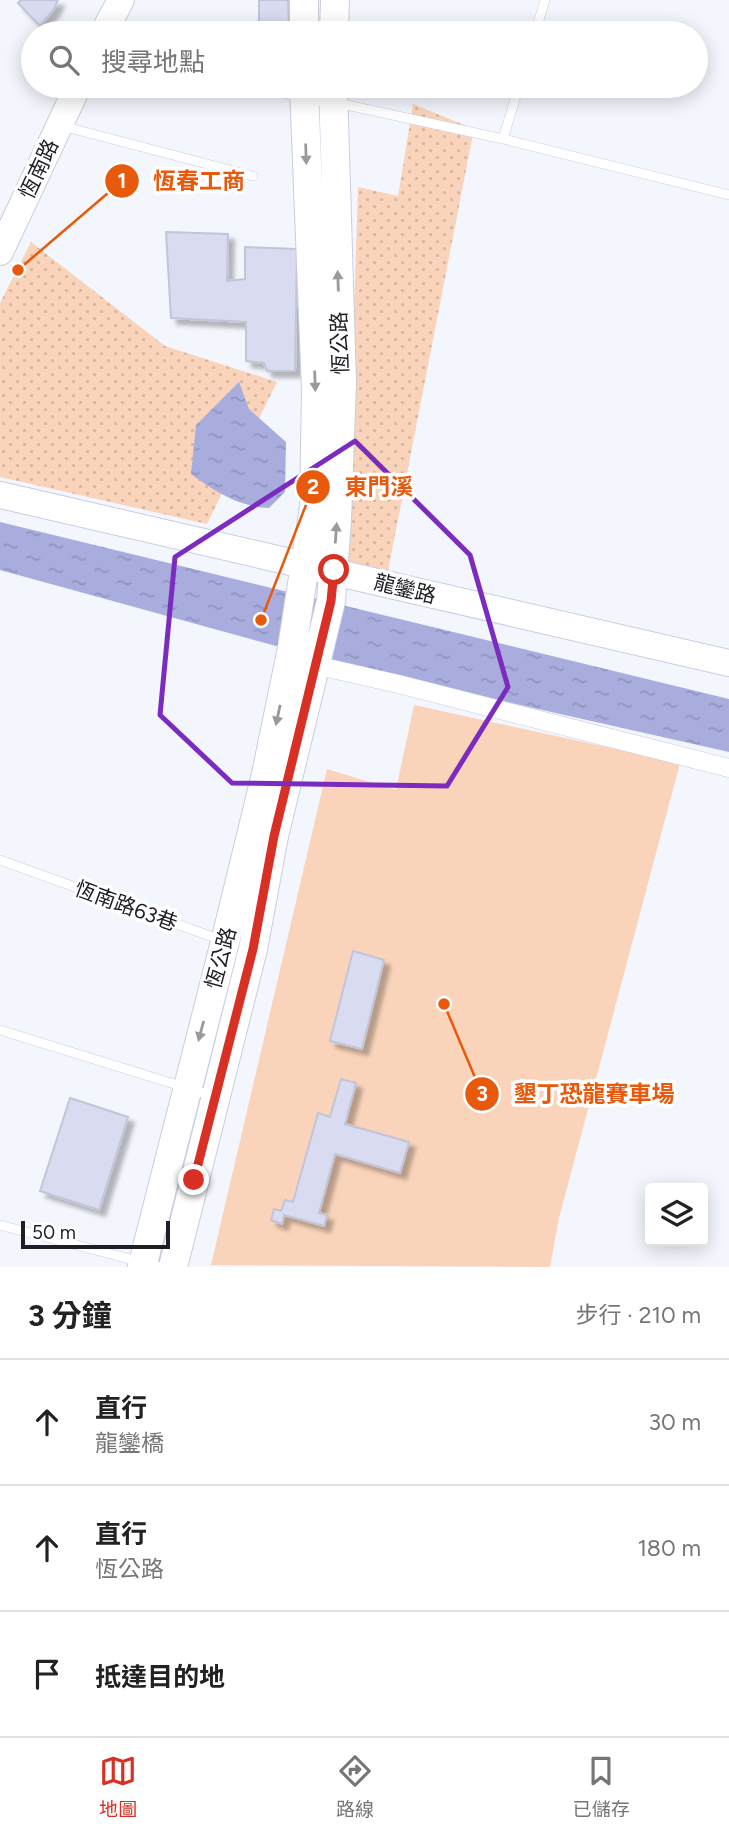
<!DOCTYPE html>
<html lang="zh-TW">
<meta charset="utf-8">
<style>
body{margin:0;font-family:Figtree,"Noto Sans TC",sans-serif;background:#f6f6f6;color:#222}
.controls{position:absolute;right:21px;bottom:21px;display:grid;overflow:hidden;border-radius:7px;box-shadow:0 4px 18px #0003}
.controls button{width:63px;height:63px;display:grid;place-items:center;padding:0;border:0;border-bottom:2px solid #e0e0e0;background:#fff;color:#222;font:35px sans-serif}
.scale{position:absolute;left:21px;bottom:18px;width:149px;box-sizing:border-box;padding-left:7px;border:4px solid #1e1f26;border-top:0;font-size:19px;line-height:24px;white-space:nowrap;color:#1e1f26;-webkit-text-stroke:5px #fff;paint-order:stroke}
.stop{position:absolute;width:21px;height:21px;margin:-16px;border:5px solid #d93025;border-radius:50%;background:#fff}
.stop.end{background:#d93025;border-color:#fff;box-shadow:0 2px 7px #0008}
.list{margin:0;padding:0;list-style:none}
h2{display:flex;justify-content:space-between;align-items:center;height:91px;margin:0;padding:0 28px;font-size:30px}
h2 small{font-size:23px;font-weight:400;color:#767676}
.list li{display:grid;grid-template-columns:46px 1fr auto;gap:21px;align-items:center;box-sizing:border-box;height:126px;padding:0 28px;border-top:2px solid #e0e0e0}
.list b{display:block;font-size:26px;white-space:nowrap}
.list p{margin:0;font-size:23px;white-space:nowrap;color:#767676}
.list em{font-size:23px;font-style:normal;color:#767676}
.icon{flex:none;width:38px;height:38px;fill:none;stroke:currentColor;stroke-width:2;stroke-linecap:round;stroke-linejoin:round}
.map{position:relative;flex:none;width:729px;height:1267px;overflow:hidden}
.search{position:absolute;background:#fff;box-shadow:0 4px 18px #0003;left:21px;right:21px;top:21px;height:77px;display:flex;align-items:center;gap:18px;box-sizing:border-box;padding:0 24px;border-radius:38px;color:#767676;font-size:26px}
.sheet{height:469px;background:#fff}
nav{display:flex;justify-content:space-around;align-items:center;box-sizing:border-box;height:98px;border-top:2px solid #e0e0e0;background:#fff;font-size:19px;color:#767676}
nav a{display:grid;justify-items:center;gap:4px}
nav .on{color:#d93025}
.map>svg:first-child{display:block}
</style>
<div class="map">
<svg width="729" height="1267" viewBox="0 0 729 1267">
<defs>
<pattern id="grass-dots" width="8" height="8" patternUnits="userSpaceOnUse" patternTransform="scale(1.75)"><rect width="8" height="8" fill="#f9d4ba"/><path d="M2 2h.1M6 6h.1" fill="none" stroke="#d5b6a0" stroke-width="1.8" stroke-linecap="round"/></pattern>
<pattern id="water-ripples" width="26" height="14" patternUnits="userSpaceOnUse" patternTransform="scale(1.75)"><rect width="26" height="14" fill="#a8adde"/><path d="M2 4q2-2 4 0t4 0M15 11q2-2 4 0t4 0" fill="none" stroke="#9094be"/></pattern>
<filter id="shadow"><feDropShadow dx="6" dy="6" stdDeviation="2" flood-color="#0004"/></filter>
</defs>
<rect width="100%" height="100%" fill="#f4f6fe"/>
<path fill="url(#grass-dots)" d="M413,104L474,129L388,571L346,561L358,187L398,196Z
M31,242L165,346L277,382L207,524L0,477V303Z"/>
<path fill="#f9d4ba" d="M414,705L680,763L559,1218L550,1267L211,1265L327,769L396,790Z"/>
<path fill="url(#water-ripples)" d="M239,382L249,409L286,442L285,492L269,508C239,507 214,491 191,474L196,425Z
M0,522L729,699V752L356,668L0,570Z"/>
<path fill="#d9dcf0" stroke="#c2c4d8" stroke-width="2" filter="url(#shadow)" d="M21,0H58L54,9L40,26L18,3Z
M259,0H288L289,33H259Z
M166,232L228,234L227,281L245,279V247L297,249L295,371H267L264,363L246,361V322L171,318Z
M353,951L384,960L362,1049L330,1041Z
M341,1079L356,1083L345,1124L409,1142L400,1173L335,1154L319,1213L327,1215L324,1226L284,1215L282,1224L271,1220L274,1209L281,1211L285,1200L293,1202L318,1113L330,1117Z
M70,1098L128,1117L99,1210L40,1191Z"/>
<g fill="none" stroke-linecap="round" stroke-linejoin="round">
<defs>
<path id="lane" d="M109,26L127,33
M535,33L545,0
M266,86L304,100L333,102L503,139L729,195
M62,126L253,176
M503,139L519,86
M0,860L221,940
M0,1030L213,1096
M0,1225L161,1267"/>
<path id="street" d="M315,665L398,684L729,768"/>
<path id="secondary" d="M103,33L121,0
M0,252L78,86
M0,495L729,663"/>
<path id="primary" d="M304,0V33
M334,33L335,0
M142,1267L225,942L266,774L292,648L314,507L316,391L304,86
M173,1267L253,949L274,836L331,601L337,520L342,383L333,86"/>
</defs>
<use href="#lane" stroke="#cacde1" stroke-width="10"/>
<use href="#street" stroke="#cacde1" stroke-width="19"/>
<use href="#secondary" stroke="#cacde1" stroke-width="28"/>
<use href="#primary" stroke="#cacde1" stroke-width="30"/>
<use href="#lane" stroke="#fff" stroke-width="9"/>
<use href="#street" stroke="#fff" stroke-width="18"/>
<use href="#secondary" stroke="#fff" stroke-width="26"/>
<use href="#primary" stroke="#fff" stroke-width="28"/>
</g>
<defs><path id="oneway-solid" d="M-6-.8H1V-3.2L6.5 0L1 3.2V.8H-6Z" transform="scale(1.75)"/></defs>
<g fill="#9a9a9d">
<use href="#oneway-solid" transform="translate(306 154) rotate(88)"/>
<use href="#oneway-solid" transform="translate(338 281) rotate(-92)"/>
<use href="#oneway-solid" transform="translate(315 381) rotate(88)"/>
<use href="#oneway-solid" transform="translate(336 533) rotate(-86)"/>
<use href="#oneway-solid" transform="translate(278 715) rotate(102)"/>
<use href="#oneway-solid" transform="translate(201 1031) rotate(105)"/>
</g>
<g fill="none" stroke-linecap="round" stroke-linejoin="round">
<path stroke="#d93025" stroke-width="9" d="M194,1180L253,949L274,836L331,601L334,570"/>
</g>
<path fill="none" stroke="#7b2cbf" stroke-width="5" stroke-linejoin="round" d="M355,441L470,555L508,687L447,786L232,783L160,715L175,557Z"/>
<g text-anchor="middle" stroke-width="7" stroke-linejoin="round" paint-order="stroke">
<g font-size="21" fill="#1e1f26" stroke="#fff">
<text transform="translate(39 169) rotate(-65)" y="7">恆南路</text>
<text transform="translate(340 343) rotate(-92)" y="7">恆公路</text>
<text transform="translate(405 589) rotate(14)" y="7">龍鑾路</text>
<text transform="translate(126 906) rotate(20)" y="7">恆南路63巷</text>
<text transform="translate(221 958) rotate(-75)" y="7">恆公路</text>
</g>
</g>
<path fill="none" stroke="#e8590c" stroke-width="2.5" d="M18 270L122 181M261 620L313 487M444 1004L482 1094"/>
<g fill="#e8590c" stroke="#fff" stroke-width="2.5">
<circle cx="18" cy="270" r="7"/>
<circle cx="261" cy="620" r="7"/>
<circle cx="444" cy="1004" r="7"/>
<circle cx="122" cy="181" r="18"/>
<circle cx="313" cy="487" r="18"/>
<circle cx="482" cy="1094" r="18"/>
</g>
<g font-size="21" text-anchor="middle" font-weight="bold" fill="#fff">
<text x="122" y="188">1</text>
<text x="313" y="494">2</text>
<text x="482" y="1101">3</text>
</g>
<g font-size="23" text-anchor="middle" font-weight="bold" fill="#e8590c" stroke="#fff" stroke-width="7" stroke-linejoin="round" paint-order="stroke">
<text x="199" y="189">恆春工商</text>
<text x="379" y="495">東門溪</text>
<text x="594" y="1102">墾丁恐龍賽車場</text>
</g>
</svg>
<div class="controls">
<button><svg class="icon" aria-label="layers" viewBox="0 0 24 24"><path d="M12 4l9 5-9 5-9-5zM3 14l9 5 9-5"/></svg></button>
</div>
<div class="scale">50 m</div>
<div class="stop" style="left:334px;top:570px"></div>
<div class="stop end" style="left:194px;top:1180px"></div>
<div class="search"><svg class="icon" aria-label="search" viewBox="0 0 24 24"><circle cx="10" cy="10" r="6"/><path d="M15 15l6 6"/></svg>搜尋地點</div>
</div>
<section class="sheet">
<h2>3 分鐘<small>步行 · 210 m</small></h2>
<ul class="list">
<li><svg class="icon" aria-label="ahead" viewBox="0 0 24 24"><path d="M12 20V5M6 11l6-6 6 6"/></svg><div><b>直行</b><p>龍鑾橋</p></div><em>30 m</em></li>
<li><svg class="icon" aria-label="ahead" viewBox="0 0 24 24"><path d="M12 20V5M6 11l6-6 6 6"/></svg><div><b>直行</b><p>恆公路</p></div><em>180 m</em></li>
<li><svg class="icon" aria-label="arrive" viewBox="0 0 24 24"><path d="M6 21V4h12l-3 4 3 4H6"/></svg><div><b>抵達目的地</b></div></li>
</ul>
</section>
<nav>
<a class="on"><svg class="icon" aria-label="map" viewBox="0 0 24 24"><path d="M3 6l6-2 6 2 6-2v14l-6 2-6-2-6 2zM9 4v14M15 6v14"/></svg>地圖</a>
<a><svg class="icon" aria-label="directions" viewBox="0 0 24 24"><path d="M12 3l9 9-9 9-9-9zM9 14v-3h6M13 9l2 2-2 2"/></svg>路線</a>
<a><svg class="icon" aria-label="saved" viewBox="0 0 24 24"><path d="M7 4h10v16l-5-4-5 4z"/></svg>已儲存</a>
</nav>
